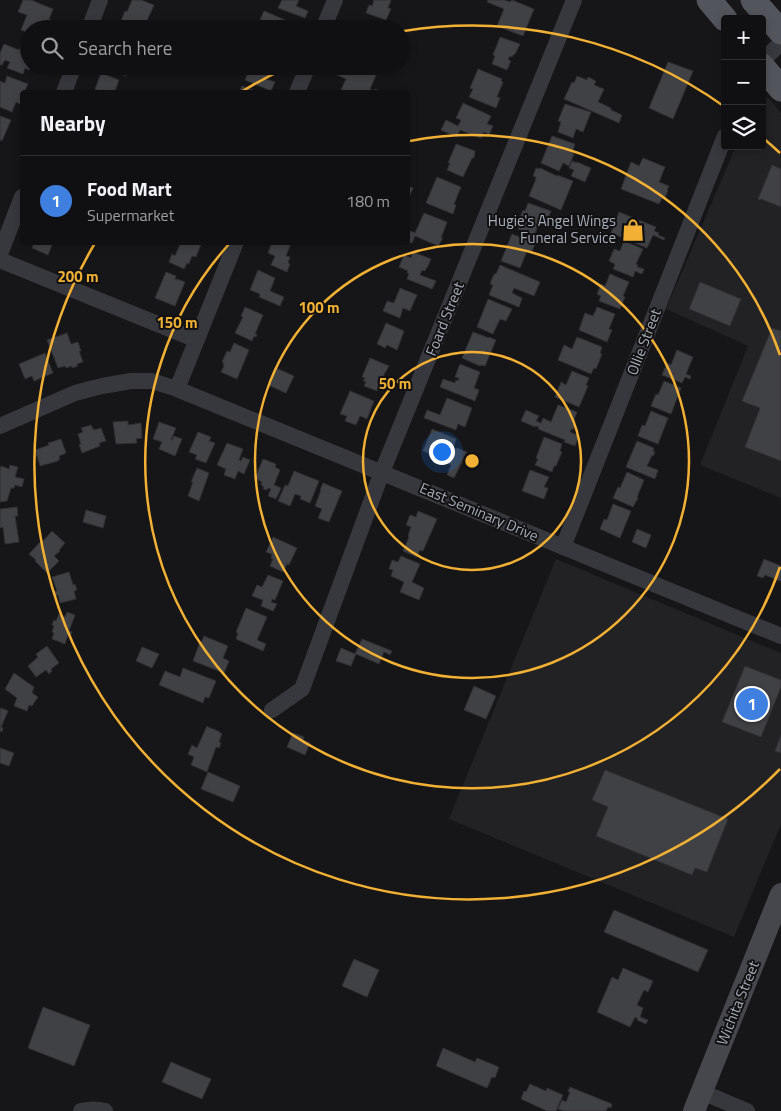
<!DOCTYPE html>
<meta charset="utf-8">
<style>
body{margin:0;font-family:"Titillium Web",sans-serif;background:#19191b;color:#f1f3f6}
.controls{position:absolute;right:15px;top:15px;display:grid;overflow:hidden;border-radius:5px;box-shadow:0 2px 8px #0003}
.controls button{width:45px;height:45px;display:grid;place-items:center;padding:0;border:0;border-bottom:1px solid #303032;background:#101012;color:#f1f3f6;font:25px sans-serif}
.you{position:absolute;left:441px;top:451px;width:18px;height:18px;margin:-12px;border:4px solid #fff;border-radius:50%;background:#1a73e8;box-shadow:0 0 0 8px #1a73e833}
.badge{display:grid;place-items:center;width:32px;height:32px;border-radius:50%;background:#ea580c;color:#fff;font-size:16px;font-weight:700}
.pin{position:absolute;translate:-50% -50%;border:2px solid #fff;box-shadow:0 1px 5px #0006}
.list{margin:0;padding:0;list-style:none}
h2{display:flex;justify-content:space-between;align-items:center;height:65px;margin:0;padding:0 20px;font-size:21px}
h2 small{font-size:16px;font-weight:400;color:#9c9d9f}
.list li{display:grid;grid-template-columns:32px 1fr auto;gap:15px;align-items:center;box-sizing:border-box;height:90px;padding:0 20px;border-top:1px solid #303032}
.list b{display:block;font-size:19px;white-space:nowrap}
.list p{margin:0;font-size:16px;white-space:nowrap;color:#9c9d9f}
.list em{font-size:16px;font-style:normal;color:#9c9d9f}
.icon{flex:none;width:28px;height:28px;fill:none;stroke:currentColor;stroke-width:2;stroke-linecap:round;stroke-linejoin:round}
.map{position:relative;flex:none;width:781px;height:1111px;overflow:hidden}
.search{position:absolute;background:#101012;box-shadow:0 2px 8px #0003;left:20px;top:20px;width:390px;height:55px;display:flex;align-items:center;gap:12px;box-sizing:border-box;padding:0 18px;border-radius:28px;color:#9c9d9f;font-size:19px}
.panel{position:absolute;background:#101012;box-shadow:0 2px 8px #0003;left:20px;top:90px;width:390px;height:155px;border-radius:5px}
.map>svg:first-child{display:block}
</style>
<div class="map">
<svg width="781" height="1111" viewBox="0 0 781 1111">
<rect width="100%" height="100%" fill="#161618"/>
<path fill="#222225" d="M762,97L769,98L781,113V498L700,465L748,346L666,309L736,146H762Z
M556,559L781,653V824L734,937L449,819Z"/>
<path fill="#404145" stroke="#303034" d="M23,0H31L53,9L49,19L53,21L50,29H29V33L21,30L27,15L18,12Z
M132,0H141L154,5L146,23H147L146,26H145L144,29L118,28L125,11L127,12Z
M282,0H299L296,6L308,11L305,18L278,8Z
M373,0H391L388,8L391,9L386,20L366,13L369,5L372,6L374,1Z
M488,0H504L510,2L512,0L534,9L523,36L497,26L504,9L487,2Z
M264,11L290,22L287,29H262L257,27Z
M361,22L368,25V23L382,28L358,29Z
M500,37L520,44L515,54H514L512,57L510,56L508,60L511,61L507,70L492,64L495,56L493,55Z
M23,40L29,42V66H31L29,70L25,68L23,74L7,68L10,62L5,60L2,65H0V53L4,44L19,50Z
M668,62L693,71L673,119L649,108Z
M111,66H130L126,76L110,69Z
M251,66H272L266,79L275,82L271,91L245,80Z
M340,66H367L371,68L369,70L377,73L370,89L374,91L375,89L384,92H340L346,79L337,75Z
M478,69L502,79L501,81L503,82L497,97L500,98L496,108L469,97L473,89L470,88Z
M101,73L119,80L115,91L119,92H96L97,90L95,89Z
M7,76L28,84L24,92H22V97L20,104L16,102L12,112L0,107V81L5,83Z
M577,76L587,80L588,77L596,81L594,85L604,89L598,102L611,108V110L622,115L619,123L564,99L572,82L574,83Z
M242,86L258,92H239Z
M463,103L491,116L487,124L493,126L489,135L484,132L481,138L460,130L457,137L441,130L446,120L458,126L461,120L456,118Z
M565,104L591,112L583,132L576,129L573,138L558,132L561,122L558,121Z
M0,116L11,120L2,141L0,140Z
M552,136L575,144L572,153L574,154L569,166L563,163L559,171L541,163Z
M456,144L475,151L474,158H472L463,177L447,170L450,163H448Z
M643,158L665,167L659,182L669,186L667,189L668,190L665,198L663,197L659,204L621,189L631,162L639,166Z
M572,161L577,163V162L591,168L585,182L571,176L574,170L569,168Z
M772,165L781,169V207L761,199L760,200L758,199Z
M536,168L539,169L540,168L557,176V175L573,181L561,210L529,196L536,179H535L536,177L533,176Z
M437,177L461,187L454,204L456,205L453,214L426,203Z
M408,186L413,188L409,198H408Z
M528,203L551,211L546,223L540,220L534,236L518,229L521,221L519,220L523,210L525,211Z
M619,212L656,227L654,231L659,233L658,235L665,238L664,240L653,235L647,248L611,233Z
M424,213L447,222L441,238H443L438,246L415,236L412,243L408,242V230L415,233Z
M512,234L529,241V239L536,242L531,253L527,251L520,268L501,261Z
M624,241L643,249L636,264L638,265L637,267L644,269L642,274L635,271L633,277L613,269L615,264L609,261L614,249L620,251Z
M34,242H53L48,255L32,248Z
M181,242H202L196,257L192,256L189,264L187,263L184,269L169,262L172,254L175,256Z
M272,242L291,243L286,256L290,257L288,263L290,264L287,272L271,265L275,256L268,253Z
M413,252L431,259L427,268H426L425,271L422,270L420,275L436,281L432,289L407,279L409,274L407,273L408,271L399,267L404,255L411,258Z
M500,265L540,282L534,296L514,288L512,293L522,298L519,307L489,295L493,285L490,284L494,274H496Z
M258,270L275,278L270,291L284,297L280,306L259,297L260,294L250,290Z
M166,272L176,276L175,279L177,280V279L185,282L175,306L155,298Z
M610,274L629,282L623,296L625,297L620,309L599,301L601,296L597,294L601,284L605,286Z
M700,282L741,299L730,326L689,309Z
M400,288L417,295L410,311L403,308L400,318L383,311L387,301L394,303Z
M488,299L512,309L506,321L500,319L493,334L477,327Z
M245,307L263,315L255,334H257L256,337L254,336L252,341L235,333L243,317L241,316Z
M597,307L615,314L609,329L612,330L607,342L579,330L585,313L593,316Z
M386,323L404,331L397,350L387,345L385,348L377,344Z
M772,328L781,331V461L745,447L760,408L742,401Z
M473,332L489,338V337L496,340L485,366L481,365L480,366L462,358Z
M67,333L71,344L78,342L81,351H79L83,362L77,364L78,366L72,368V366L66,368L65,366L58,368L47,340Z
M577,337L602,347L600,353L602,354L596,369L594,368L591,374L558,360L564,345L572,349Z
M234,343L249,350L237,379L221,372L224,366L223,365L224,363L222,362L227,351L230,352Z
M677,350L693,357L686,374L691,376L690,379L685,377L682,383L662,375L667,363L671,365Z
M45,353L53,373L34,381L32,376L25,379L19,364Z
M370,358L389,366L382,378L379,377L377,382L380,383L377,391L364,386L366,382L363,381L365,378L362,377Z
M460,364L480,372L474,388L479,390L475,401L440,387L443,379L455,383L456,380L458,381L459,378L455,377Z
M276,368L294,376L286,393L268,385Z
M572,371L589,378L586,385L588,386L579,407L555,397L561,382L566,385Z
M664,381L681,388L671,414L651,406L656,394L658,395Z
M350,391L374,401L367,419L360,416L356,425L345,421L347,416L340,414Z
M447,398L472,408L465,427L458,424L456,430L424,418L427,410L440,415Z
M558,405L577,412L573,422H574L573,424L575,425L573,430L571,429L570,432L579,436L575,446L564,442L565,440L538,429L539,427L535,426V427L521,421L526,410L539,416L536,421L541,423L543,418L551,422Z
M651,411L668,418L658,444L638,436L642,425L645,426Z
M128,421V425L141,423L142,438L136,439L137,443L116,444L113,422Z
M159,422L176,428L171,440H172L174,436L182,439L175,456L159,449L162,442L153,439Z
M91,425L93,429H94V430L101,428L106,441L99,443L100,446L82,453L79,445L81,444L78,434L83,432L81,428Z
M432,429L456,439L453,448L456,449L457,448L467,452L454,478L447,475L451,465L449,464V462L423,451Z
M198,432L211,437L209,441L215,443L206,463L195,459L197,455L189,452Z
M544,437L562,444L560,451L562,452L556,466H554L552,472L535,465L538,459L536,458Z
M61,439L66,453L59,456L60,459L58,460V461L40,466L35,450L49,445L48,443Z
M637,441L654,448L653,451L655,452L653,456L652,455L647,466L658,470L655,479L626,467Z
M227,443L243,449L239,460L241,461L243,457L250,460L244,474L238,471L235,479L224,475L226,469L217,465Z
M263,459L276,464L275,467L280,470L274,485L281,488L276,499L268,496L271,489L268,488L267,490L263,489L264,487L261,485L262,482L255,478Z
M10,465L18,467L15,477L24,479L22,487L15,485L14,488H11L7,501L0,502V470L1,466L9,469Z
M197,468L209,473L199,501L188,496L193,482H191Z
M530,470L549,477L544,487L548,488L544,499L522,491Z
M294,471L319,481L310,503L300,499L301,496L295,494L290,506L278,501L285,485L288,486Z
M627,472L644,480L637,497L638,498L633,507L613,498L618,487L620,488Z
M323,483L342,491L329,522L318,518L322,509L315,506L321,490H320Z
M613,504L631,511L620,538L600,529L604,519L607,520Z
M17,507L18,516H15L19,542L5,544L3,527L0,528V509Z
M86,510L106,516L103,528L83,522Z
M418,511L437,519L423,551L420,550L417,557L403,551L409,537L408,536L411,527L406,525L410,515L416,517Z
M637,529L651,535L646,548L632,542Z
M52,531L65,543L59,550L60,551L54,556L59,561L47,573L35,561L36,560L29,554L42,540L43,541Z
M273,537L297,548L289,565L287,564L283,572L270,566L273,559L271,558L272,554L266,552Z
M401,556L420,564L412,582L424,588L419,600L400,592L404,582L391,576L393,570L389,569L392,560L398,562Z
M764,559L781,566V578L780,581L765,575L763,578L757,576Z
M69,572L73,585L75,584L77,590L74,591L76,599L60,603L58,595L56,596L54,592L57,591L52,577Z
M268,575L283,581L275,600L272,599L271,602L277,604L273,611L261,606L263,600L252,596L257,585L262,587Z
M246,608L267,617L257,640L266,644L263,651L236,639L238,633L236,632Z
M67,612L75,615L69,631L72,632L70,636L68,635L65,644L52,639L54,633L52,632L54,626L52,625L54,620L56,621L59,614L65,617Z
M204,636L228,646L223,658L229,661L224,673L193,661L200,642L201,643Z
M362,639L392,651L390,655L384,652L379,664L356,654L351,666L336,661L341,648L355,654Z
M47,646L59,663L51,669L52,671L49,674L46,670L36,677L28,666L38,657L36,654Z
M142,647L159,654L152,668L136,661Z
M745,666L781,680V687L761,737L722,722Z
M183,668L216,681L209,698L205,697L203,703L159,685L165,671L180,677Z
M14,673L34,687L32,693L38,697L32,706L29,705L27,711L14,706L17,698L5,689Z
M474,686L496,696L486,719L464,710Z
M1,708L8,711L1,727L3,728L2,732L0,731V711Z
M207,726L208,727L218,731L222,734L219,742L221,743L219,748L216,747L207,772L191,765L194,757L188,754L192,745L197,748Z
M293,733L304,737L303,740L310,743L305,755L287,747Z
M781,735V753L775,751Z
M0,748L14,753L9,766L0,763Z
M605,770L728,819L707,872L695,868L692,875L596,836L608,807L592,800Z
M208,772L240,786L233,802L201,789Z
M614,910L708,950L698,972L604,932Z
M354,959L379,970L367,997L342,986Z
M623,968L653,981L648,992L644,990L637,1005L643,1008L640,1017L648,1020L646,1024L637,1020L638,1019L635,1017L630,1027L597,1012L612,977L618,980Z
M43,1007L90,1025L74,1066L28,1048Z
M443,1048L475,1062L477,1058L499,1067L495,1078L492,1077L487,1088L436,1066Z
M171,1062L211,1079L202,1099L162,1082Z
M530,1084L546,1091L547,1088L563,1095L556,1111H547L521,1099L524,1091L526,1092Z
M570,1087L612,1104L611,1108L608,1107L606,1111H564L558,1109L562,1100L566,1102L570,1092L568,1091Z"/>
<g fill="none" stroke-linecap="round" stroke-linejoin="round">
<path stroke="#37383d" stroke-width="16" d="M89,29L100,0
M323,29L335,0
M762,61L781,43
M64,92L74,66
M297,92L308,66
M0,254L22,197
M0,260L197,340
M177,389L236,242
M0,426L75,393L102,386L131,381H152L177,389C378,470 579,554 781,636
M563,547L725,136
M272,710L302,689L382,472L574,0
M702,1092L747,1111
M81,1111C89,1109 98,1109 105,1111"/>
<path stroke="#45474d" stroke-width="22" d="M694,1111L781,894"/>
<path stroke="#53555c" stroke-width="25" d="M709,0L725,19
M753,0L781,32
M762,66L781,89"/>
</g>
<g fill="none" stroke="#f2b134" stroke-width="2.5">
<circle cx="472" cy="461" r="109"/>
<circle cx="472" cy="461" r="217"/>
<path d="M780 567A326 326 0 1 1 230 243M410 141A326 326 0 0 1 780 355"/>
<path d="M780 769A435 435 0 0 1 95 243M241 92A435 435 0 0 1 288 67M404 31A435 435 0 0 1 725 107M763 138A435 435 0 0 1 780 153"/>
</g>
<defs>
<symbol id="shop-bare" viewBox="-9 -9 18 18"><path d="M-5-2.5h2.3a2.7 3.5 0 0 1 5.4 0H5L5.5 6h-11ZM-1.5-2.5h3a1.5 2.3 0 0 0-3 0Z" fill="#f2b134" stroke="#111113" stroke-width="2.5" paint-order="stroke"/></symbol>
</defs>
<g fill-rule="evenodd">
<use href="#shop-bare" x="617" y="214" width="32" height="32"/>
</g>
<g text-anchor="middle" stroke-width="4" stroke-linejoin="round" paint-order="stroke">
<g font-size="15" fill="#a8adb8" stroke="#111113" text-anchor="end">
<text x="616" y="226">Hugie's Angel Wings<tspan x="616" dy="17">Funeral Service</tspan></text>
</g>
<g font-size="15" fill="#a8adb8" stroke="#111113">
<text transform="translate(445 319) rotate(-68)" y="5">Foard Street</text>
<text transform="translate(644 342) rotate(-69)" y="5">Ollie Street</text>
<text transform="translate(479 512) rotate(23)" y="5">East Seminary Drive</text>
<text transform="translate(738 1003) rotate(-68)" y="5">Wichita Street</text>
</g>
</g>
<circle cx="472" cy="461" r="8" fill="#f2b134" stroke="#111113" stroke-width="2.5"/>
<g font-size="15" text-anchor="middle" font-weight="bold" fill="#f2b134" stroke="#111113" stroke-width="4" stroke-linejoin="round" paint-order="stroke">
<text x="78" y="282">200 m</text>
<text x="319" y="313">100 m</text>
<text x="177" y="328">150 m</text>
<text x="395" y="389">50 m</text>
</g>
</svg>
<div class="controls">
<button>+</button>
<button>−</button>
<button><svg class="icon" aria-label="layers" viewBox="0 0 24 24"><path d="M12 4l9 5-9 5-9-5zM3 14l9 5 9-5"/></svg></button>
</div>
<div class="you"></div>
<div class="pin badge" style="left:752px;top:704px;background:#3f7fe0">1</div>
<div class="search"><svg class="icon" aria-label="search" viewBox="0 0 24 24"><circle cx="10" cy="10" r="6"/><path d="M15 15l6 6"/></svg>Search here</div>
<section class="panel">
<h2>Nearby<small></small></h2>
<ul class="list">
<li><span class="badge" style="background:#3f7fe0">1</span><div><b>Food Mart</b><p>Supermarket</p></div><em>180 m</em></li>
</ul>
</section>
</div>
